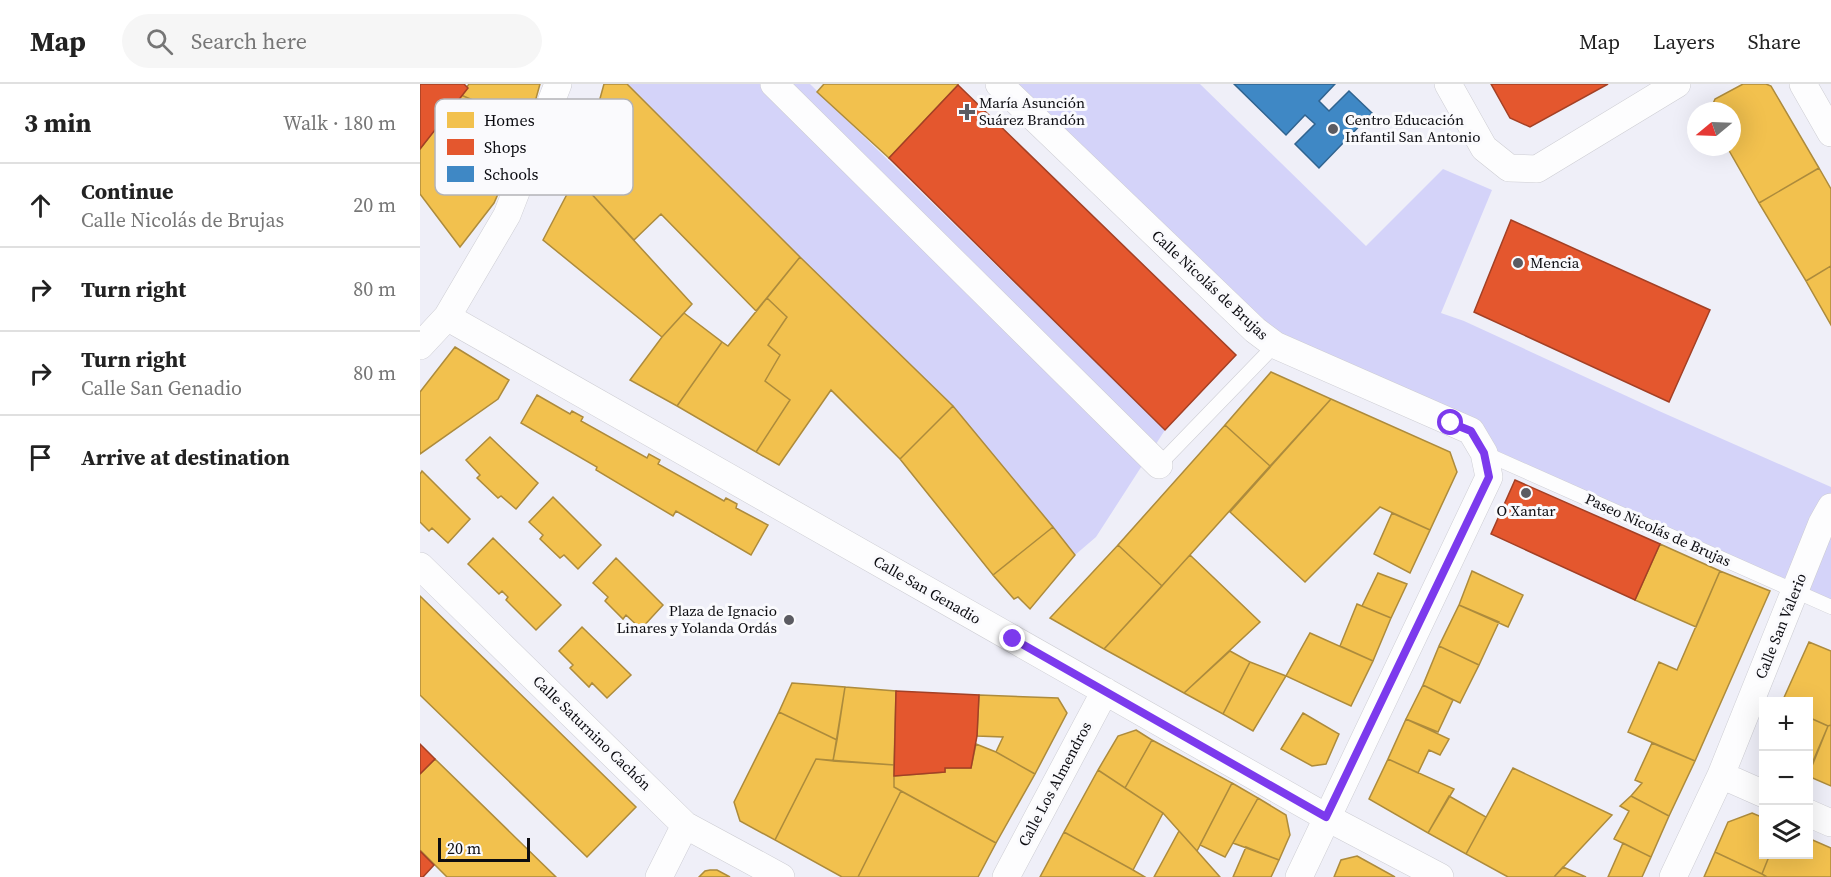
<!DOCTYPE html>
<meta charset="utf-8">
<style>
body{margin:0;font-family:"Source Serif 4",serif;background:#f6f6f6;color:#222}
.controls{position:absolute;right:18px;bottom:18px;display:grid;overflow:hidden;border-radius:0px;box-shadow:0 6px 24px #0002}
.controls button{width:54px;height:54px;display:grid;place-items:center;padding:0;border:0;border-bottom:2px solid #e0e0e0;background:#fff;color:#222;font:30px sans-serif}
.compass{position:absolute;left:1267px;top:18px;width:54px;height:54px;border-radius:50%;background:#fff;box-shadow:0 6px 24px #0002;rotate:251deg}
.scale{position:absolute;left:18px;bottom:15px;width:92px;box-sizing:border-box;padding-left:6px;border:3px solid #0c0c11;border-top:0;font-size:16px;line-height:21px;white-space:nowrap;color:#0c0c11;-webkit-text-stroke:4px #fafafd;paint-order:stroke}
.stop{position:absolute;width:18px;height:18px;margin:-14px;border:4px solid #7c3aed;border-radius:50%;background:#fff}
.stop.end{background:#7c3aed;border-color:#fff;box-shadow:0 2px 6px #0008}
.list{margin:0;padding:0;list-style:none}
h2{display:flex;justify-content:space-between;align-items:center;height:78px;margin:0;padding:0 24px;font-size:26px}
h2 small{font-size:20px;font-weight:400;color:#767676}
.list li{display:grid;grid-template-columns:39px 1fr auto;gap:18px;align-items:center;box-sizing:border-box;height:84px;padding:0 24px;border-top:2px solid #e0e0e0}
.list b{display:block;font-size:22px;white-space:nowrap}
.list p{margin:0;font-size:20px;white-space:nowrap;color:#767676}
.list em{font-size:20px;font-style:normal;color:#767676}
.icon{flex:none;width:33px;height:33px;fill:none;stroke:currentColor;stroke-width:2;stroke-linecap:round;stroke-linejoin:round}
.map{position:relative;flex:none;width:1411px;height:793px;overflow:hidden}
header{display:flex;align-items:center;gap:36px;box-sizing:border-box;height:84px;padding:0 30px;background:#fff;border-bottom:2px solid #e0e0e0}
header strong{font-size:28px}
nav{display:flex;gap:33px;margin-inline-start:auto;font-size:21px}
.search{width:420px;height:54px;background:#f6f6f6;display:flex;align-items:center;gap:15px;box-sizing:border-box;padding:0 21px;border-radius:33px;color:#767676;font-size:22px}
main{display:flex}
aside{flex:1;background:#fff}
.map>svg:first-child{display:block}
</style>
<header>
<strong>Map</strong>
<div class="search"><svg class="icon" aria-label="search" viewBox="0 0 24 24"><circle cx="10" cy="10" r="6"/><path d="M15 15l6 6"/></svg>Search here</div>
<nav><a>Map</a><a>Layers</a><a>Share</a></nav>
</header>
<main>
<aside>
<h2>3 min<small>Walk · 180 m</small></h2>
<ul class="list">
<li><svg class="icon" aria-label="ahead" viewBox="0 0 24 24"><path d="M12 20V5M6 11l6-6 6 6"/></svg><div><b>Continue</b><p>Calle Nicolás de Brujas</p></div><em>20 m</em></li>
<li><svg class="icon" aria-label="right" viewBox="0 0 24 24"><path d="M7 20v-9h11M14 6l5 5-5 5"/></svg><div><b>Turn right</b></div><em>80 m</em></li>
<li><svg class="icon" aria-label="right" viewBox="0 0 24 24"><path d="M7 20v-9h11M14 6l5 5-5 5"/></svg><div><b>Turn right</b><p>Calle San Genadio</p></div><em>80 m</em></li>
<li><svg class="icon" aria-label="arrive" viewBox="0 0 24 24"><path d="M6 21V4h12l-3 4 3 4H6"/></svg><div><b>Arrive at destination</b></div></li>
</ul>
</aside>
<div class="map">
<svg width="1411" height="793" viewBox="0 0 1411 793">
<rect width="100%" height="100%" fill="#efeff8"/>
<path fill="#d4d3f9" d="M207,0H390L745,346L676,453L655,471L533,322L380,173Z
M579,0H780L946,162L1023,85L1072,106L1021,229L1044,237L1239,327L1411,403V523L1064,369L855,261Z"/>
<path fill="#f2c14e" stroke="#ad8b3c" stroke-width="1.5" d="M49,0H120L109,40L41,11Z
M184,0H207L380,173L336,227L241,130L214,156L156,93L173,40Z
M404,0H538V1L469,74L397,8Z
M1323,0H1346L1351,2L1399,84L1339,119L1307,63H1312V27H1290L1295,15Z
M41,11L109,40L74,119L40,163L0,110V65Z
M1399,84L1411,105V182L1386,197L1339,119Z
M156,93L272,220L242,253L123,156Z
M380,173L533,322L480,375L411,306L359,381L336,368L370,316L345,297L360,271L348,261L367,233L347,214Z
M1411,182V241L1386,197Z
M347,214L367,233L348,261L360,271L345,297L370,316L336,368L257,322L302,258L308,262Z
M264,229L302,258L257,322L210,296L242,253Z
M35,263L89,296L78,315L0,370V308Z
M851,288L911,315L850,382L805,341Z
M117,311L150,330L152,327L163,333L161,337L227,374L229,370L240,376L238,380L304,417L306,414L317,420L316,424L348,441L331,471L256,427L253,432L176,386L177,383L101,339Z
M911,315L1030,368L1037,388L1010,446L960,423L885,498L810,428Z
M533,322L633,443L573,491L480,375Z
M805,341L850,382L742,502L698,461Z
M70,353L118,399L96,425L81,412L78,414L57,394L60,391L46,376Z
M2,387L50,435L28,459L12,444L9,447L0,438V390Z
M133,413L181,461L158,485L144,471L140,474L120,455L123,451L109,438Z
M972,429L1010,446L990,489L954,470Z
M633,443L655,471L610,525L598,513L594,515L573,491Z
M73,454L141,521L116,546L86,516L88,513L82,507L79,510L48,480Z
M1240,460L1300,487L1276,543L1215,516Z
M698,461L742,502L684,565L630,534Z
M770,471L840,538L764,609L684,565Z
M196,474L243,521L221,545L206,531L203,535L185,517L188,513L173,499Z
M1052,487L1103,511L1088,543L1039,521Z
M1300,487L1350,507L1275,677L1208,648L1239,578L1257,586Z
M958,489L987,500L971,534L942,522Z
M0,512L216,723L167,773L0,611Z
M937,520L971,534L953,577L920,562Z
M1039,521L1079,538L1059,581L1019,562Z
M162,543L211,591L187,614L172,599L169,603L150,584L153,581L139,567Z
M890,549L953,577L931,622L866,592Z
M1389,558L1411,567V641L1408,642L1388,633V618H1362Z
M1019,562L1059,581L1040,619L1003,601Z
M810,567L830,578L803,630L764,609Z
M830,578L866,592L833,647L803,630Z
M372,599L425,603L417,656L359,628Z
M1003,601L1033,616L1018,648L986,635Z
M425,603L476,607L474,681L413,677Z
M559,611L638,614L647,629L615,690L576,668L583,653L557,652Z
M359,628L417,656L413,677L396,675L355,756L320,737L314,718Z
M883,629L919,650L906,680L892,682L861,665Z
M1388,633L1408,642L1388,689Z
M986,635L1029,655L1020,671L1009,666L998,689L968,675Z
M1411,641V702L1388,692L1408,642Z
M716,646L732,656L705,704L678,686L698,652Z
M732,656L812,699L777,767L743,729L705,704Z
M1232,659L1275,677L1249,732L1211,712L1222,699L1215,696Z
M556,660L576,668L615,690L576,759L474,703V692L525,688V684H551Z
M15,675L136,793H27L0,766V690Z
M396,675L474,681V703L481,707L438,793H422L355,756Z
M968,675L1034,705L1008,749L949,715Z
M1093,684L1192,731L1134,793H1088L1046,770Z
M678,686L743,729L713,786L644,748Z
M812,699L838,714L805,773L780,761Z
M481,707L576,759L558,793H438Z
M1029,712L1066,733L1046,770L1008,749Z
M1211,712L1249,732L1231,773L1194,755L1209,727L1200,722Z
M838,714L866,731L870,751L859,776L813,759Z
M1332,729L1344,734V770H1350L1342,790L1295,768L1308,738Z
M759,747L777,767L800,793H734Z
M644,748L713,786L725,793H620Z
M1388,754L1411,764V793H1347L1342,790L1350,770H1388Z
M1203,759L1231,773L1222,793H1188Z
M826,763L859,776L851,793H813Z
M1295,768L1342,790L1347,793H1284Z
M937,772L975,793H914L921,776Z
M1143,783L1166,793H1134Z
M290,786H297L310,793H279L285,787Z"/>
<path fill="#e4572e" stroke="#a34025" stroke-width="1.5" d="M0,0H44L48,4L0,65Z
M1071,0H1188L1110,43L1090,34Z
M538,1L816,271L745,346L469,74Z
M1091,136L1290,226L1249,318L1054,228Z
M1095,396L1240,460L1215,516L1071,450Z
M476,607L559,611L557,652L551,684H525V688L474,692Z
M0,660L15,675L0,690Z
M0,767L14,781L3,793H0Z"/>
<path fill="#3f88c5" stroke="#30638f" stroke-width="1.5" d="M814,0H915L899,17L909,27L929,7L952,29L899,84L875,60L895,40L885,31L866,51Z"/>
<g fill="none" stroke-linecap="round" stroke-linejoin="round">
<defs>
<path id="lane" d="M1064,369L1411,523
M735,385L855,261"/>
<path id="street" d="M354,0L739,381
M579,0L835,246L855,261L1051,347L1064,369L1069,393L879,793
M1028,0L1064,64L1089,84L1117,85L1257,0
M1383,0L1411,49
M27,233L906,733L1020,793
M0,262L27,233L87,131L138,0
M0,482L265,741L361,793
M1301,691L1344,710
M1388,729L1411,739
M239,793L265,741
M586,793L685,607
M1253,793L1301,691L1402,439L1411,423"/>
</defs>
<use href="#lane" stroke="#cdcdd3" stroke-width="15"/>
<use href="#street" stroke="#cdcdd3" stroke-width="28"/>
<use href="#lane" stroke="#fdfdfe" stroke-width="14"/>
<use href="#street" stroke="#fdfdfe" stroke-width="27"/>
</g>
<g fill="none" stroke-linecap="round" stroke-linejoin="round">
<path stroke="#7c3aed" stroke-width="8" d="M593,555L906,733L1069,393L1064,369L1051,347L1031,339"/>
</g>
<g fill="#5b5b62" stroke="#fafafd" stroke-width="2">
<path d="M544 19h6v6h6v6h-6v6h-6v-6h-6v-6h6z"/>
<circle cx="913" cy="45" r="6"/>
<circle cx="1098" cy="179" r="6"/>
<circle cx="1106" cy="409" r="6"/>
<circle cx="369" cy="536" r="6"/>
</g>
<g text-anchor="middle" stroke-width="6" stroke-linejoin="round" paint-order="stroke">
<g font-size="15" fill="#0c0c11" stroke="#fafafd" text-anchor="start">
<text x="559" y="24">María Asunción<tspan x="559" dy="17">Suárez Brandón</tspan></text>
<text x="925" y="41">Centro Educación<tspan x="925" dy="17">Infantil San Antonio</tspan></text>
<text x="1110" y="184">Mencia</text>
<text x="1106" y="432" text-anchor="middle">O Xantar</text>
<text x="357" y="532" text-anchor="end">Plaza de Ignacio<tspan x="357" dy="17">Linares y Yolanda Ordás</tspan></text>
</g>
<g font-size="15" fill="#0c0c11" stroke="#fafafd">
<text transform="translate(790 201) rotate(43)" y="5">Calle Nicolás de Brujas</text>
<text transform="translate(1238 446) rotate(24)" y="5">Paseo Nicolás de Brujas</text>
<text transform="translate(507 506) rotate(30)" y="5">Calle San Genadio</text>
<text transform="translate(1361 542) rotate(-68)" y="5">Calle San Valerio</text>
<text transform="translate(172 649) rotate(44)" y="5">Calle Saturnino Cachón</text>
<text transform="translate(635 700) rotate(-62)" y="5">Calle Los Almendros</text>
</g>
</g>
<rect x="15" y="15" width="198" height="96" rx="9" fill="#fafafd" stroke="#b3b3b6" stroke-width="1.5"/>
<rect x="27" y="28" width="27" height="16" fill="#f2c14e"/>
<rect x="27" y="55" width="27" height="16" fill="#e4572e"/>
<rect x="27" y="82" width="27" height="16" fill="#3f88c5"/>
<g font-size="16" fill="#0c0c11">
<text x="64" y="42">Homes</text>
<text x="64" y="69">Shops</text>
<text x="64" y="96">Schools</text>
</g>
</svg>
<div class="controls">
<button>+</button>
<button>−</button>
<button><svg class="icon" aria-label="layers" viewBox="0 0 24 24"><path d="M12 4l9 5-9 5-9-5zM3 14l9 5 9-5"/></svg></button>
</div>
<svg class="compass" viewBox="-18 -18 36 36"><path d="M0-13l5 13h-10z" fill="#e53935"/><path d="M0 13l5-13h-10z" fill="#767676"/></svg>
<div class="scale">20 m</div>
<div class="stop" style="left:1031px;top:339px"></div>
<div class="stop end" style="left:593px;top:555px"></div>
</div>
</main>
